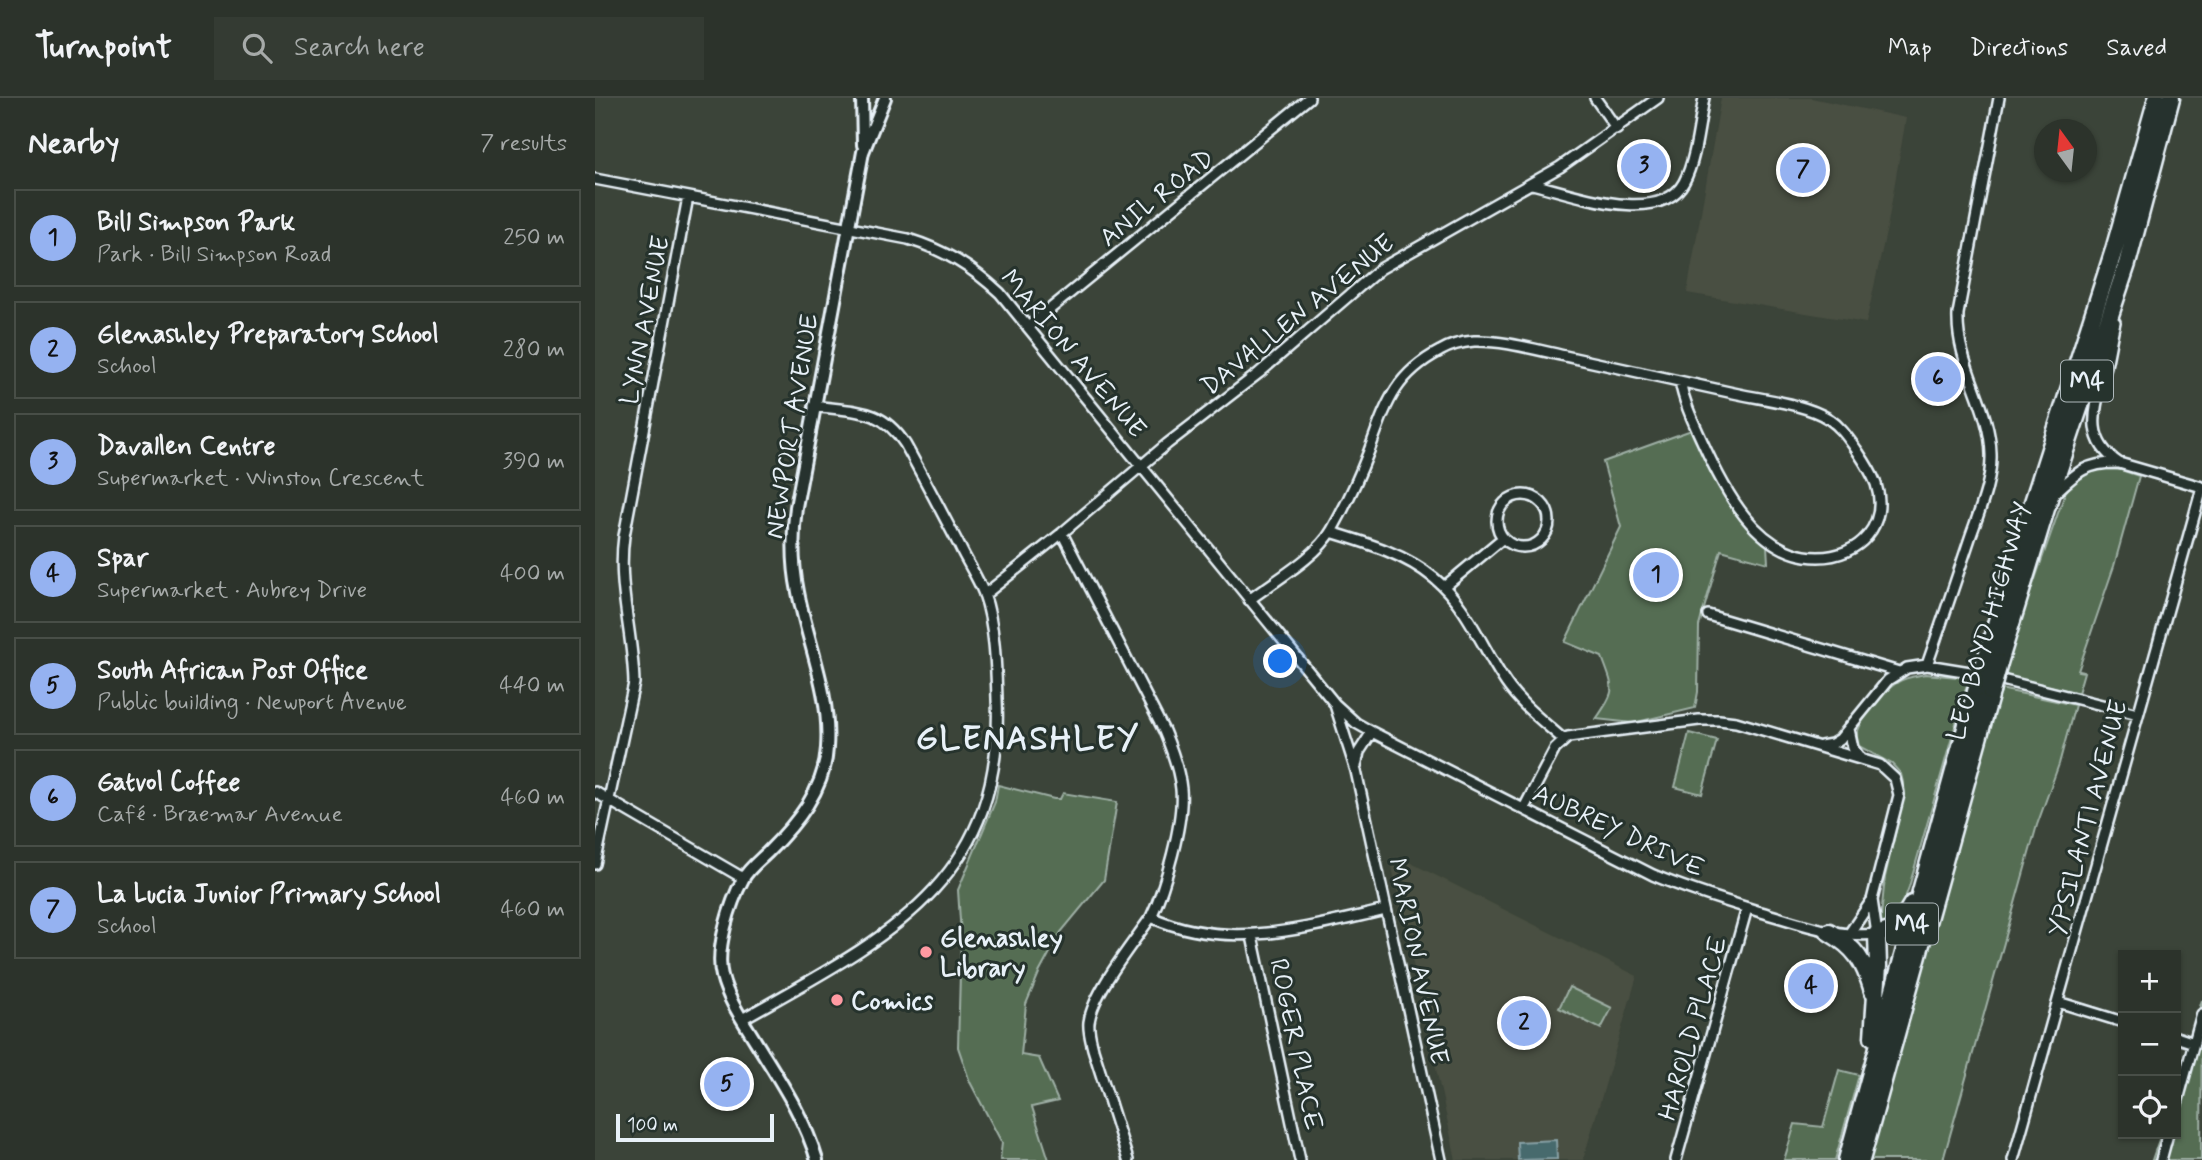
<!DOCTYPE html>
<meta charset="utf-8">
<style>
body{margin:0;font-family:Mynerve,sans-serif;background:#343b33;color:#f1f3f6}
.controls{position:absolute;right:21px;bottom:21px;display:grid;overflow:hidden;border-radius:0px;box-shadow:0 2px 5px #0004}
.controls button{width:63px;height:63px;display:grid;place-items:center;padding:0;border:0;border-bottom:2px solid #484e47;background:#2c332b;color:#f1f3f6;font:35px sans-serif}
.compass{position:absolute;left:1439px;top:21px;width:63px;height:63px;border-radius:50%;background:#2c332b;box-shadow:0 2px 5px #0004;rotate:345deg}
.scale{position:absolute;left:21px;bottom:18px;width:158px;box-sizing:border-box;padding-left:7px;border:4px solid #e8f1f8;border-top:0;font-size:19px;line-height:24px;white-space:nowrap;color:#e8f1f8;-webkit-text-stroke:5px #26332d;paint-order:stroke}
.you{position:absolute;left:686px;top:564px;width:24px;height:24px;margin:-18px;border:5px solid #fff;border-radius:50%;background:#1a73e8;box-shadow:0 0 0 10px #1a73e833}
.badge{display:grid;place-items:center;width:46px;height:46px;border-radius:50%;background:#95b2f1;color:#111;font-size:23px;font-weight:700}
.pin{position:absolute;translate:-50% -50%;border:4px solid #fff;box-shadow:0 2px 7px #0006}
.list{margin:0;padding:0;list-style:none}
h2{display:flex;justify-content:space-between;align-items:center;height:91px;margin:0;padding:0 28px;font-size:30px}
h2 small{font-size:23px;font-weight:400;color:#a6aaa9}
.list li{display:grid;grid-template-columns:46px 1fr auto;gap:21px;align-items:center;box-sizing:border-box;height:98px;margin:0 14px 14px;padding:0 14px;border:2px solid #484e47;border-radius:0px}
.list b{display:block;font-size:26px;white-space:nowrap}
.list p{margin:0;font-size:23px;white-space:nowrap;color:#a6aaa9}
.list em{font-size:23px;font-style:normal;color:#a6aaa9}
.icon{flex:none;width:38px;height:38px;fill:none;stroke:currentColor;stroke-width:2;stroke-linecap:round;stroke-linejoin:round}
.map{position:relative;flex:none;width:1607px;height:1062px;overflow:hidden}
header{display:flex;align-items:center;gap:42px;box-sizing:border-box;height:98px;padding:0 35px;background:#2c332b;border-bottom:2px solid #484e47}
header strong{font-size:33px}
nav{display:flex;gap:38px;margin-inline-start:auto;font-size:24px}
.search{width:490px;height:63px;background:#343b33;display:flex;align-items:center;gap:18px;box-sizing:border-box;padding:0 24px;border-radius:0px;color:#a6aaa9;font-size:26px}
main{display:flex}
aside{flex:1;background:#2c332b}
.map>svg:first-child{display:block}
</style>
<header>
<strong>Turnpoint</strong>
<div class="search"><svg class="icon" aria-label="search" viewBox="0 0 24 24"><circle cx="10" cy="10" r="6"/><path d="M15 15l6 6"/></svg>Search here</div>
<nav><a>Map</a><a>Directions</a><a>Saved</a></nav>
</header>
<main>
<aside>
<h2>Nearby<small>7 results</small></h2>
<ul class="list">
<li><span class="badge">1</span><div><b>Bill Simpson Park</b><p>Park · Bill Simpson Road</p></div><em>250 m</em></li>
<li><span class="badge">2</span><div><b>Glenashley Preparatory School</b><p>School</p></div><em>280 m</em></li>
<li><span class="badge">3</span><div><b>Davallen Centre</b><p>Supermarket · Winston Crescent</p></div><em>390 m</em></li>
<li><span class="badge">4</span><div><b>Spar</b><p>Supermarket · Aubrey Drive</p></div><em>400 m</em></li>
<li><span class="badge">5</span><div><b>South African Post Office</b><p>Public building · Newport Avenue</p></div><em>440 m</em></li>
<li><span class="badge">6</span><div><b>Gatvol Coffee</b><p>Café · Braemar Avenue</p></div><em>460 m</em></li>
<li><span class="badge">7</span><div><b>La Lucia Junior Primary School</b><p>School</p></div><em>460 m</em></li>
</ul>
</aside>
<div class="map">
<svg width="1607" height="1062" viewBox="0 0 1607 1062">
<rect width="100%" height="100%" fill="#3b4439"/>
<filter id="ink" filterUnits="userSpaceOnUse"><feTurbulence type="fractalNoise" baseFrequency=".0143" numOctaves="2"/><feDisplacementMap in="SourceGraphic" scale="14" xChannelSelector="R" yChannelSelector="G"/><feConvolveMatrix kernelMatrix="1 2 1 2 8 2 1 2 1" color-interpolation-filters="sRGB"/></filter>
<g filter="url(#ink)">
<path fill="#4a4f42" d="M1126,0H1216L1311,20L1293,125L1271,225L1092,195Z
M804,759L1042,878L988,1062H861L795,760Z"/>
<path fill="#556d52" stroke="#9eafa5" stroke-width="2" d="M1102,330L1148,416L1172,447L1173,465L1126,452L1104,528L1103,594L1100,610L1038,625L1001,621C1022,591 1019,592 1007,559L970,544L1026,429L1008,364Z
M1505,371L1526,372L1544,378L1519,468L1483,573L1489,574L1483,595L1409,577L1415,553L1470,395C1479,381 1490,375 1505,371Z
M1330,576L1374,580L1314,789C1308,804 1304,828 1285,828L1290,779L1310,693L1306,676L1297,666L1262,647C1256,630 1288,592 1303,584C1311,579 1321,578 1330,576Z
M1405,591L1480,607L1464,666L1442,727L1348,1062H1274Z
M1094,635L1122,642L1107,696L1080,689Z
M403,687L459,701H465L468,695L522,704L509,782L466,834L444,875L431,906L426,957L444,960L463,1003L437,1009L454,1062H405L407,1045L375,984L363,949L366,838L363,792L400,704Z
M974,889L1017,910L1006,931L964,910Z
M1607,902L1606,1062H1557L1566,1036H1581V987Z
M1244,972L1264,977L1240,1062H1189L1200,1026L1228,1029Z"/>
<path fill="#476a6d" stroke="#87a0a5" stroke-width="2" d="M961,1042L962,1061L923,1062L922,1044Z"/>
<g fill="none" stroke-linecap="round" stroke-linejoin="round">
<defs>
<path id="minor" d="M1000,0L1022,31
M0,81L313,141C349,152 377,169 405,195L740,606L761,625L777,634L1058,777C1093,792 1130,803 1166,814C1204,825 1242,840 1282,836L1277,802L1304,697L1300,681L1285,667L1141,624L1124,622H1104L973,639L960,651L929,710
M937,86C976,95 1065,129 1089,84C1101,62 1104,25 1109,0
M1520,224C1516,240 1514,257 1510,272C1501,309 1487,340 1524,365
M433,229L714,0
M1460,395C1482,374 1492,364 1524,365L1607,389
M902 423a26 26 0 1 1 52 0a26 26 0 1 1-52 0Z
M736,434C772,445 810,456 839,480C873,508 887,550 911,585C926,607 949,624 969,642
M467,435L569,633C577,652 584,671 586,691C589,724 570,790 556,819C538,845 498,894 494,924C493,933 496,942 498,951L533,1062
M849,489L908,440
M389,497L467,435L572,346L664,275L785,171L965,69L1063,0
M654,502C679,483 722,459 737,432C751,407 764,379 774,353C791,307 799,277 845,253C855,247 867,244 879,243C909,242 941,252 970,258C1025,270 1079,282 1134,294C1164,301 1209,305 1234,321C1246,329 1253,340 1261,351C1269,363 1276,373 1281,386C1294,427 1264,459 1223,459C1162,459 1128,390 1107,343C1098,323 1089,305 1085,283
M1113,517L1304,574
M1332,567C1347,524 1361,482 1375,440C1384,414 1397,384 1396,356C1395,307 1361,267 1363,216L1404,0
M740,607L761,673L846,1062
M1254,631L1258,650L1265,660
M1226,648L1237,646L1245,641L1293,582L1312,570L1332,567L1375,574L1543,616
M761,668L764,654L777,634
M0,694L148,780
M0,766L39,585C38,535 22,488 29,438L93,99
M556,819C634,854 713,829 791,812
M1254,836L1277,802
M657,838L705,1062
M1463,904L1528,924
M147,921C287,842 410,786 402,601C401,569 400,527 389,496C383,480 372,464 365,449C347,415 329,380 310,346C286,309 260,314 219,308
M1581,939L1599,945
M1581,1009L1607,916
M1081,1062L1152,810
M1418,1062L1607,390
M1566,1062L1573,1036"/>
<path id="tertiary" d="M267,0L268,47
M222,1062C209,1018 185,983 161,944C149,924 133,902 127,878C120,852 135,805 148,781C153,771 165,762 173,754C201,726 230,692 232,650C236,596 213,546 203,494C197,465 197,439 201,409L268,54L290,0"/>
<path id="motorway" d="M1392,558L1421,457L1519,152L1562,0
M1404,565L1454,401L1532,166L1576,0
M1234,834C1261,850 1269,863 1278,893
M1278,939L1283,868L1282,836C1305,833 1306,824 1317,806
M1252,1062L1382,590
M1266,1062L1396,594"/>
</defs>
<use href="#minor" stroke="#e8f1f8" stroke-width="14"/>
<use href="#tertiary" stroke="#e8f1f8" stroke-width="16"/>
<use href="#motorway" stroke="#e8f1f8" stroke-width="21"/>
<use href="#minor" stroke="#26332d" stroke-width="9"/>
<use href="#tertiary" stroke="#26332d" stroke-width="10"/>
<use href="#motorway" stroke="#26332d" stroke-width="16"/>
<defs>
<path id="motorway-bridge" d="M1382,590L1392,558
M1396,594L1404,565"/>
</defs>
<use href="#motorway-bridge" stroke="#e8f1f8" stroke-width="21" stroke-linecap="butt"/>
<use href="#motorway-bridge" stroke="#26332d" stroke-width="16"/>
</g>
</g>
<g fill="#ff9aa2" stroke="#26332d" stroke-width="2.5">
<circle cx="331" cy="854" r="7"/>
<circle cx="242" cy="902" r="7"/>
</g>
<g text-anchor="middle" stroke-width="6" stroke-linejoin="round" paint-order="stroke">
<g fill="#26332d" stroke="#aeb8bb" stroke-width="2">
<rect x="1466" y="262.5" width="52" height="41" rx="5"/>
<rect x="1291" y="805.5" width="52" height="41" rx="5"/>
</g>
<g font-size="24" font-weight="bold" fill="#e8f1f8">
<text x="1492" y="291">M4</text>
<text x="1317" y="834">M4</text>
</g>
<g font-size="26" fill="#e8f1f8" stroke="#26332d">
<text transform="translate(561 99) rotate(-39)" y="9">ANIL ROAD</text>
<text transform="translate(702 216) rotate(-39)" y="9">DAVALLEN AVENUE</text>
<text transform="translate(49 222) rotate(-79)" y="9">LYNN AVENUE</text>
<text transform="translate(479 255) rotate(50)" y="9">MARION AVENUE</text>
<text transform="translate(196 328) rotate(-81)" y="9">NEWPORT AVENUE</text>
<text transform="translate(1393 523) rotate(-74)" y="9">LEO BOYD HIGHWAY</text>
<text transform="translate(1492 720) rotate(-75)" y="9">YPSILANTI AVENUE</text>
<text transform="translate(1024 732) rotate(25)" y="9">AUBREY DRIVE</text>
<text transform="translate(824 863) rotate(78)" y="9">MARION AVENUE</text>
<text transform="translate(1097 930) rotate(-74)" y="9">HAROLD PLACE</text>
<text transform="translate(702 946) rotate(78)" y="9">ROGER PLACE</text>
</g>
<g font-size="26" font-weight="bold" fill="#e8f1f8" stroke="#26332d" text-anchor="start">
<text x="345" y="848">Glenashley<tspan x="345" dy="30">Library</tspan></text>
<text x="256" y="911">Comics</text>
</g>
<g font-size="33" font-weight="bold" letter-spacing="2" fill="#e8f1f8" stroke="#26332d">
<text x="433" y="651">GLENASHLEY</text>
</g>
</g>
</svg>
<div class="controls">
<button>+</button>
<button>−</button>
<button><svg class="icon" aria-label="locate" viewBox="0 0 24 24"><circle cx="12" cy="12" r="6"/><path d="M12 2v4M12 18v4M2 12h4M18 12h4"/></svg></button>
</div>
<svg class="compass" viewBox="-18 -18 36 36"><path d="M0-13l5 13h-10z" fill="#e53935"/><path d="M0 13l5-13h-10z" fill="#a6aaa9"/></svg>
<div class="scale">100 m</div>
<div class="you"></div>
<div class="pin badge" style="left:1061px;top:477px">1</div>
<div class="pin badge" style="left:929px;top:925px">2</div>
<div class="pin badge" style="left:1049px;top:68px">3</div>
<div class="pin badge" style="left:1216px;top:888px">4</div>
<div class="pin badge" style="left:132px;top:986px">5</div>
<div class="pin badge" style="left:1343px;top:281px">6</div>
<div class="pin badge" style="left:1208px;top:72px">7</div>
</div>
</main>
